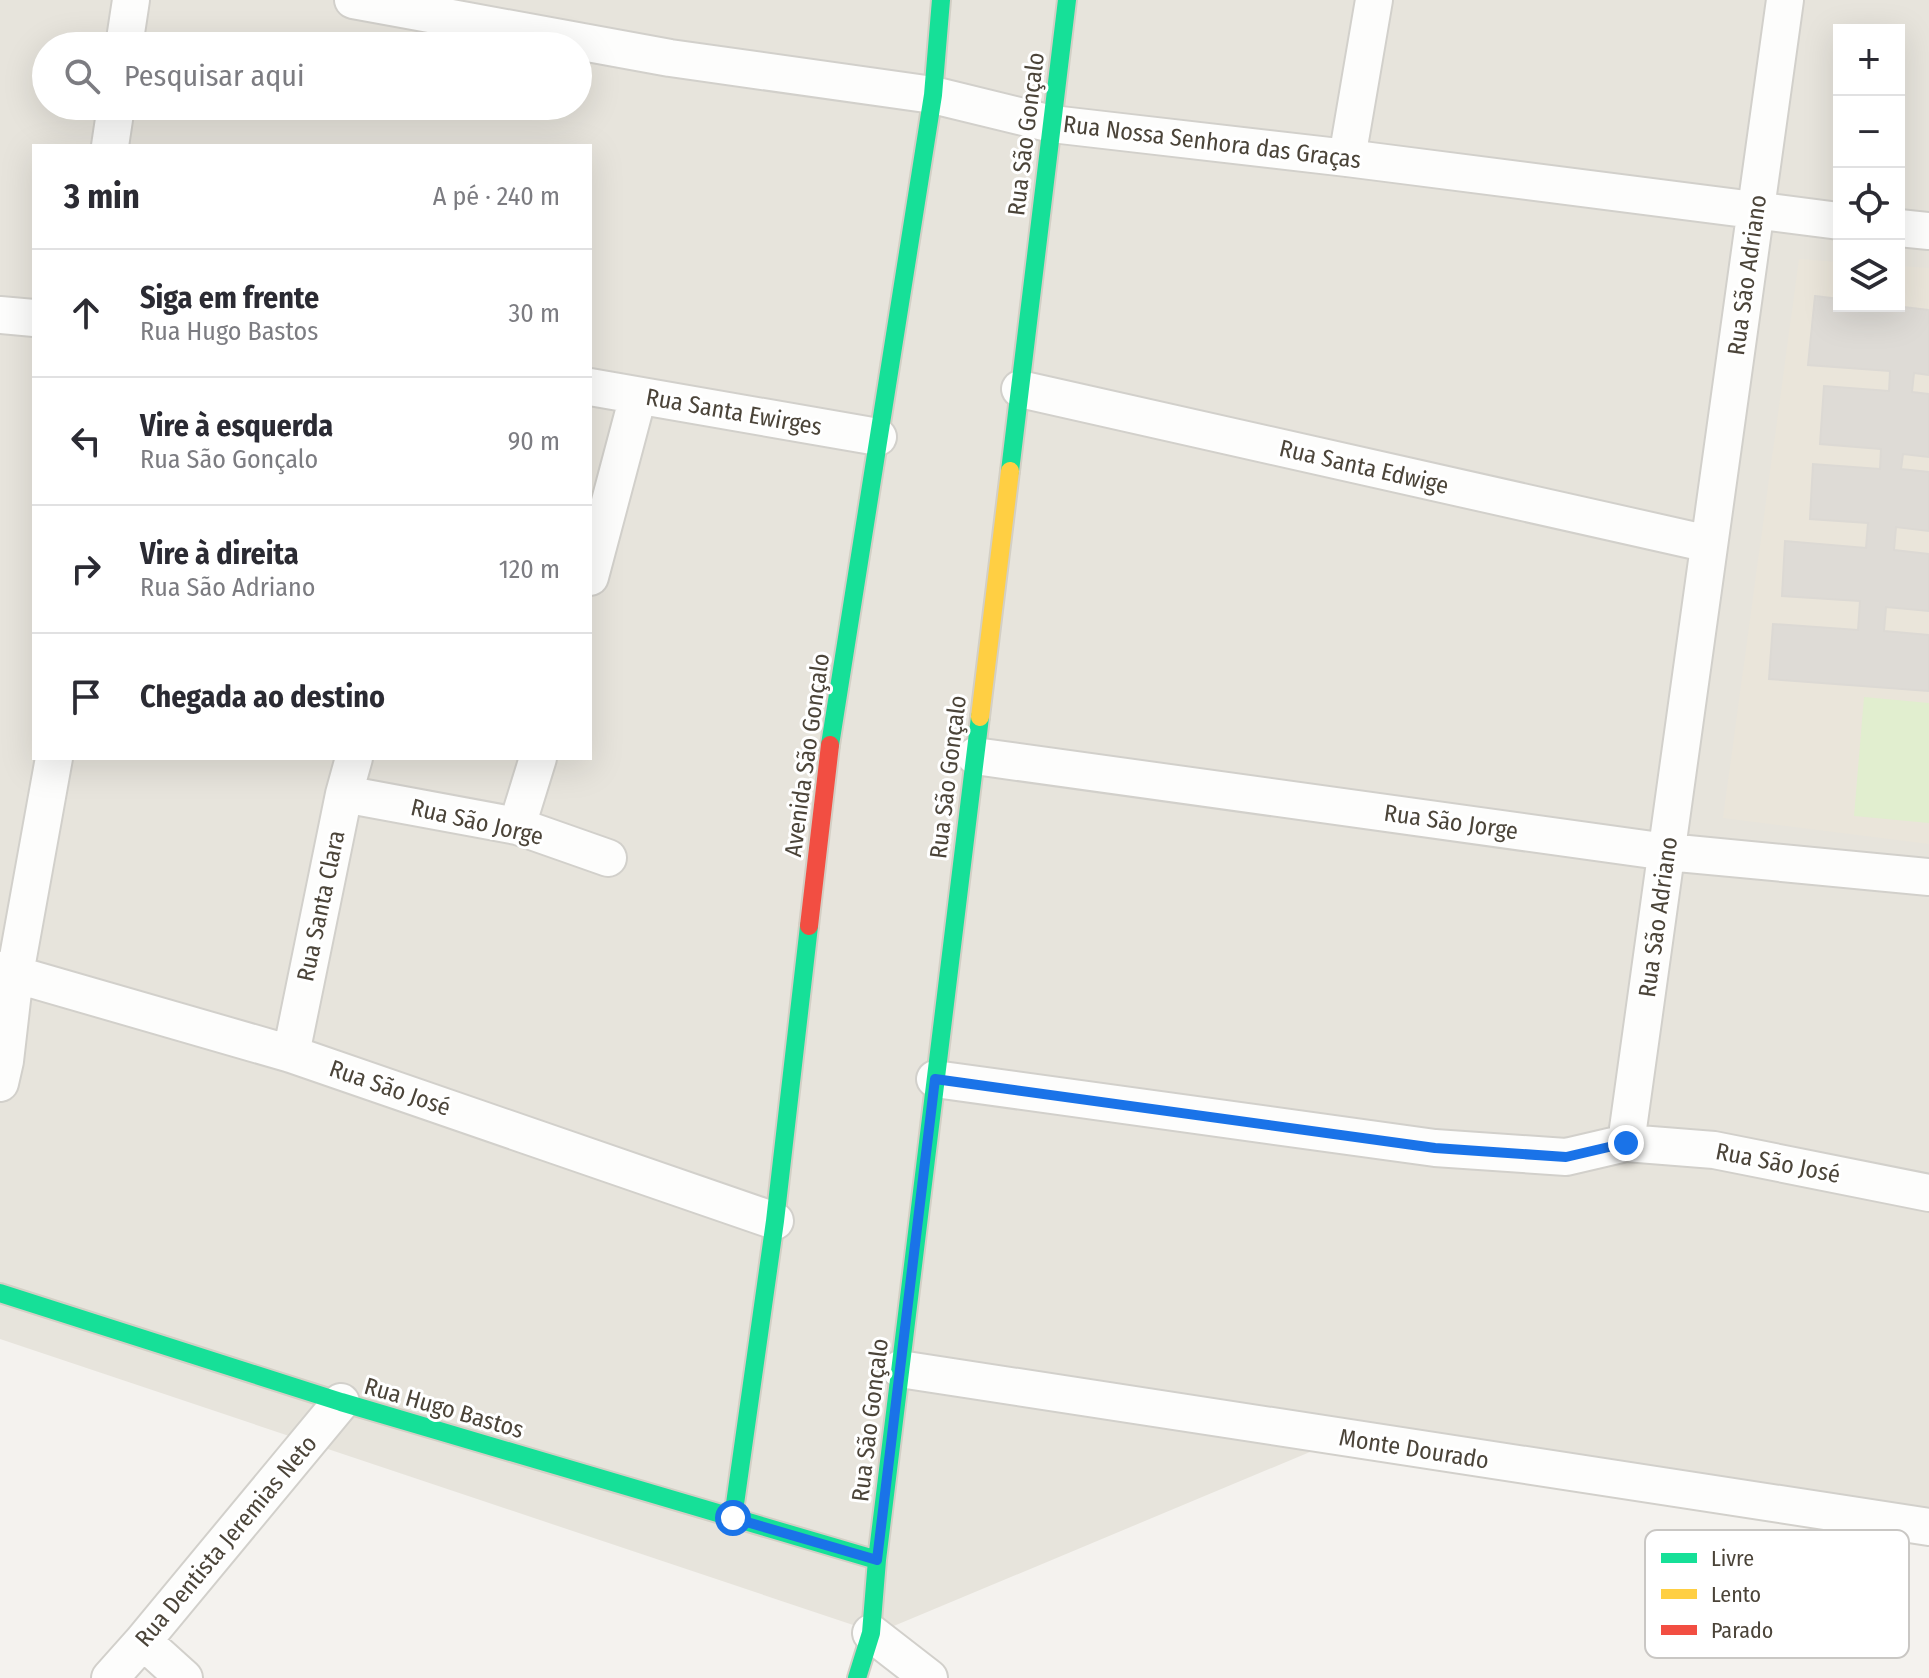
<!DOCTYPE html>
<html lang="pt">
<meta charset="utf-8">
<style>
body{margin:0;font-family:"Fira Sans Condensed",sans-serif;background:#f7f7f7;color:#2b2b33}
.controls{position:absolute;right:24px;top:24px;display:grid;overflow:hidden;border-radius:0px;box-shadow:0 8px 32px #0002}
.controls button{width:72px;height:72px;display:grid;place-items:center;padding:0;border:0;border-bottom:2px solid #e1e1e2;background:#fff;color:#2b2b33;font:40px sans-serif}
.stop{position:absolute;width:24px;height:24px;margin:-18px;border:6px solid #1a73e8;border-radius:50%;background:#fff}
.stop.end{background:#1a73e8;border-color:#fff;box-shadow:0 2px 8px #0008}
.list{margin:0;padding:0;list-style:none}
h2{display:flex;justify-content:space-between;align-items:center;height:104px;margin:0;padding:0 32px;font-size:34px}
h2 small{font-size:26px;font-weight:400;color:#7c7c81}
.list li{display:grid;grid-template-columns:52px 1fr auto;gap:24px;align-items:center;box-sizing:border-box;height:128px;padding:0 32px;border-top:2px solid #e1e1e2}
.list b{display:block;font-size:30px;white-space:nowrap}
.list p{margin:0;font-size:26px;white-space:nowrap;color:#7c7c81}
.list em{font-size:26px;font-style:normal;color:#7c7c81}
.icon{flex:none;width:44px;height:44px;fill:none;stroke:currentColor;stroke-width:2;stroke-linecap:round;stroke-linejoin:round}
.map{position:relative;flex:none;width:1929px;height:1678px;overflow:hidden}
.search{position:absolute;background:#fff;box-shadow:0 8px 32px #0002;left:32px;top:32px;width:560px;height:88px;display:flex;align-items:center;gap:20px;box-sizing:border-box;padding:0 28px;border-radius:44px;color:#7c7c81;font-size:30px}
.panel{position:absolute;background:#fff;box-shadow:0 8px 32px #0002;left:32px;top:144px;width:560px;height:616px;border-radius:0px}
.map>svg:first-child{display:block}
</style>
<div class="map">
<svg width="1929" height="1678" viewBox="0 0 1929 1678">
<rect width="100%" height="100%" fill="#f4f2ee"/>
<path fill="#e7e4dc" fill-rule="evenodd" d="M0,0H1929V1518L1329,1444L877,1633L0,1339ZM1839,30H1899V306H1839ZM46,46H578V106H46ZM34,146H590V758H34Z"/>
<path fill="#eae5da" d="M1799,259L1839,262V306H1899V266L1929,268V844L1723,818Z"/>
<path fill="#e1eecf" d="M1864,697L1929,703V823L1854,816Z"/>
<path fill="#dedbd6" stroke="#dcd9d4" stroke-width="2" d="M1815,296L1839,299V306H1895L1929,310V375L1914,373L1912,392L1929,394V457L1903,454L1901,469L1929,472V531L1896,527L1894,550L1929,554V611L1886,607L1884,631L1929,635V691L1769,679L1773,624L1858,630L1860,601L1782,596L1785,541L1866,548L1868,523L1810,519L1813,464L1880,469L1881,449L1820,444L1824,386L1889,391L1890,371L1808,365Z"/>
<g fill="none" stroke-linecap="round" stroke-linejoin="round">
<defs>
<path id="street" d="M353,0L670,58L933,95L1052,124L1347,158L1839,221
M124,46L131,0
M110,146L116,106
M1347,158L1374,0
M1899,228L1929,231
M0,315L34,318
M590,387L878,437
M1020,389L1709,544
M590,577L638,396
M975,756L1667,852L1929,877
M344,794L517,826L608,858
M517,826L538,758
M0,970L291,1054L775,1221
M291,1054L344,794L354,758
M935,1079L1435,1148L1566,1157L1626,1143L1785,0
M0,1083L5,1061L15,974L54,758
M1626,1143L1714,1150L1929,1193
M900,1369L1929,1527
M871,1633L929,1678
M143,1641L184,1678
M110,1678L143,1641L341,1402"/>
<path id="fast" d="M1010,471L1067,0
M830,745L933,95L941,0
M0,1293L341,1402L877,1560
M733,1518L775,1221L809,926
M857,1678L871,1633L877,1560L980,717"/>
<path id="slow" d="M980,717L1010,471"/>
<path id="jam" d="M809,926L830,745"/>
</defs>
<use href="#street" stroke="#d2d0cb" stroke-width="40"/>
<use href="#fast" stroke="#d3cfc5" stroke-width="22"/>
<use href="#slow" stroke="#d3cfc5" stroke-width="22"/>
<use href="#jam" stroke="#d3cfc5" stroke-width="22"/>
<use href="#street" stroke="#fdfdfc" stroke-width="36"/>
<use href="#fast" stroke="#16e098" stroke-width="18"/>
<use href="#slow" stroke="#ffcf43" stroke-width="18"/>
<use href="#jam" stroke="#f24e42" stroke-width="18"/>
</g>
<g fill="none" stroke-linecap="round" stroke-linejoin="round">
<path stroke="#1a73e8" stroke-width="10" d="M733,1518L877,1560L935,1079L1435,1148L1566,1157L1626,1143"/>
</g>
<g text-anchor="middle" stroke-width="6" stroke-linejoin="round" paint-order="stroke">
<g font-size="24" fill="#4b4439" stroke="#fff">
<text transform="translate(1026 134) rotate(-83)" y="8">Rua São Gonçalo</text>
<text transform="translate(1212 142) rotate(7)" y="8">Rua Nossa Senhora das Graças</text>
<text transform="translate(1747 275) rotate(-82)" y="8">Rua São Adriano</text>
<text transform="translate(734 412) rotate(10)" y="8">Rua Santa Ewirges</text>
<text transform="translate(1364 467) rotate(13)" y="8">Rua Santa Edwige</text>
<text transform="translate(807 755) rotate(-82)" y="8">Avenida São Gonçalo</text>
<text transform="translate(948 777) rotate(-83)" y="8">Rua São Gonçalo</text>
<text transform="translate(477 822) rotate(13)" y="8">Rua São Jorge</text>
<text transform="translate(1451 822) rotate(8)" y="8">Rua São Jorge</text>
<text transform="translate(321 906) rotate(-78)" y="8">Rua Santa Clara</text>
<text transform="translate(1658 917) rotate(-82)" y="8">Rua São Adriano</text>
<text transform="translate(390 1088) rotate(19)" y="8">Rua São José</text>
<text transform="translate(1778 1163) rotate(11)" y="8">Rua São José</text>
<text transform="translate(444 1408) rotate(16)" y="8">Rua Hugo Bastos</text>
<text transform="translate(870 1420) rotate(-83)" y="8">Rua São Gonçalo</text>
<text transform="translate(1414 1449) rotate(9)" y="8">Monte Dourado</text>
<text transform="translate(226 1541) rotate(-50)" y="8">Rua Dentista Jeremias Neto</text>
</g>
</g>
<rect x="1645" y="1530" width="264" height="128" rx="12" fill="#fff" stroke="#c9c7c4" stroke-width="2"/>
<rect x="1661" y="1553" width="36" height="10" fill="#16e098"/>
<rect x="1661" y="1589" width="36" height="10" fill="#ffcf43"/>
<rect x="1661" y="1625" width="36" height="10" fill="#f24e42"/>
<g font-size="22" fill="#4b4439">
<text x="1711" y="1566">Livre</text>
<text x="1711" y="1602">Lento</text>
<text x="1711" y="1638">Parado</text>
</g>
</svg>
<div class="controls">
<button>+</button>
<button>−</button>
<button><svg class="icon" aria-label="locate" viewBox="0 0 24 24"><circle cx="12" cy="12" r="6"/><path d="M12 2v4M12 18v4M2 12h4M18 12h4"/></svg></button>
<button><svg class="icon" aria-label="layers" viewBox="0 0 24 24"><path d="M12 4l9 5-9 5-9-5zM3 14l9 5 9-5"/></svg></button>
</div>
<div class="stop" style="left:733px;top:1518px"></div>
<div class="stop end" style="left:1626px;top:1143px"></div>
<div class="search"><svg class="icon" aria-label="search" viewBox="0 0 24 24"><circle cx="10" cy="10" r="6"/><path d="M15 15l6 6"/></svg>Pesquisar aqui</div>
<section class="panel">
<h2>3 min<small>A pé · 240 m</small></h2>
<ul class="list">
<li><svg class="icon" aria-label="ahead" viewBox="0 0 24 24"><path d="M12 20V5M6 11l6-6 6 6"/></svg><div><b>Siga em frente</b><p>Rua Hugo Bastos</p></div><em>30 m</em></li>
<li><svg class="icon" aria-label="left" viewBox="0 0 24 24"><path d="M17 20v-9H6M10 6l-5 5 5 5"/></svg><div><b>Vire à esquerda</b><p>Rua São Gonçalo</p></div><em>90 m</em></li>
<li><svg class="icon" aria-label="right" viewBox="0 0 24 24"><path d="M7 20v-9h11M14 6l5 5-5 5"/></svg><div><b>Vire à direita</b><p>Rua São Adriano</p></div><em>120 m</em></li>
<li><svg class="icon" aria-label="arrive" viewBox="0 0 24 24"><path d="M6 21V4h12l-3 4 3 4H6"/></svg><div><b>Chegada ao destino</b></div></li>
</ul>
</section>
</div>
